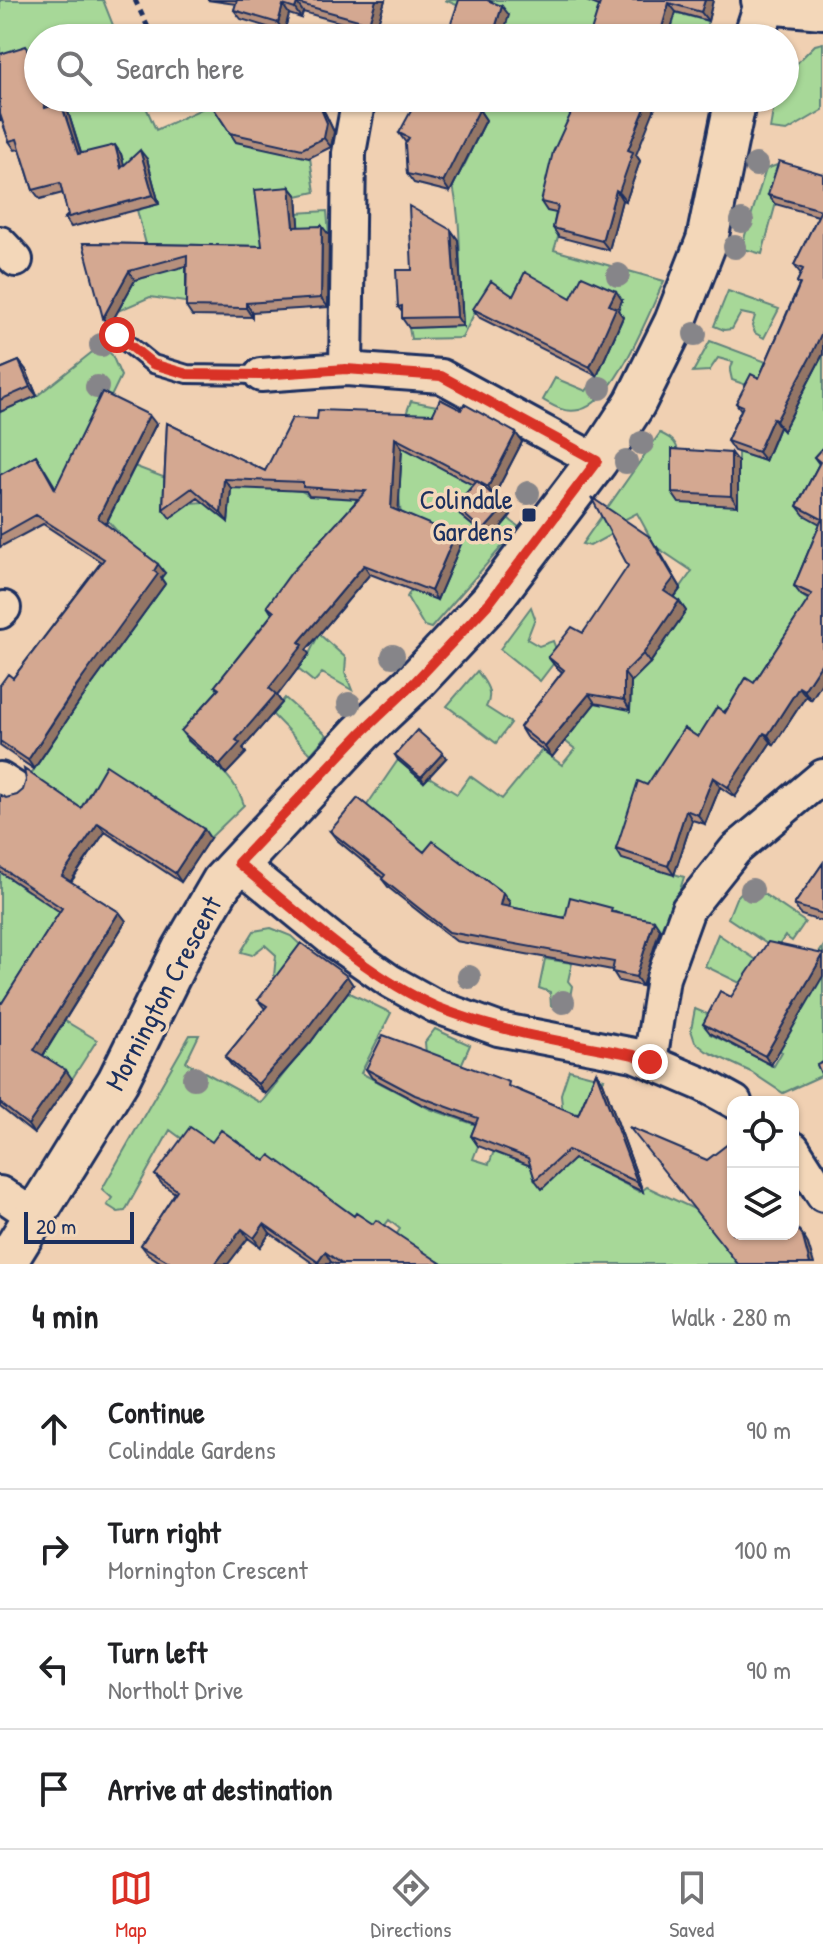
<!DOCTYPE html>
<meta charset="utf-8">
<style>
body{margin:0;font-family:"Patrick Hand",sans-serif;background:#f6f6f6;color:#202124}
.controls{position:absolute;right:24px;bottom:24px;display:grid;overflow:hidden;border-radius:16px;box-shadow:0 2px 6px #0004}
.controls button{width:72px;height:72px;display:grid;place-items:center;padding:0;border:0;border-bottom:2px solid #e0e0e0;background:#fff;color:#202124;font:40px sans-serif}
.scale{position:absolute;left:24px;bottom:20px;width:110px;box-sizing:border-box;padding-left:8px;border:4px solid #1b2f5e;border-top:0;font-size:22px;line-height:28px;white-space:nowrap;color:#1b2f5e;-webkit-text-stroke:6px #f3d7b9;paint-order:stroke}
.stop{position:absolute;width:24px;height:24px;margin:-18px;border:6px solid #d93025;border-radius:50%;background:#fff}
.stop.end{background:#d93025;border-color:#fff;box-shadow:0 2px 8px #0008}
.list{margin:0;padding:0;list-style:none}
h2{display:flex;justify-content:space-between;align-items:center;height:104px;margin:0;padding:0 32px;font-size:34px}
h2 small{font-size:26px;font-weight:400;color:#757577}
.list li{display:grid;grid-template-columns:52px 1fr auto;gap:24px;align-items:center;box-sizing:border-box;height:120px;padding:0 32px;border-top:2px solid #e0e0e0}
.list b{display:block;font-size:30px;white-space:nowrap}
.list p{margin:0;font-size:26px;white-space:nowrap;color:#757577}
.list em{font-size:26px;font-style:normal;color:#757577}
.icon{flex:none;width:44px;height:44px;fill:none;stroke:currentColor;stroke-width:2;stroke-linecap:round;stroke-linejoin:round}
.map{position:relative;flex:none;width:823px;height:1264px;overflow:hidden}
.search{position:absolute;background:#fff;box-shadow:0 2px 6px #0004;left:24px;right:24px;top:24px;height:88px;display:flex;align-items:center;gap:20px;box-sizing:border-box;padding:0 28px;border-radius:44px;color:#757577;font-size:30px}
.sheet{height:584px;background:#fff}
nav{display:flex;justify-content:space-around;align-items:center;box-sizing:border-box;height:112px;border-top:2px solid #e0e0e0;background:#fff;font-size:22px;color:#757577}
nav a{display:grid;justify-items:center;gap:4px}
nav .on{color:#d93025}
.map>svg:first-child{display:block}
</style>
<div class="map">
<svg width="823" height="1264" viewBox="0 0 823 1264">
<rect width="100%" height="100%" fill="#f0d0b2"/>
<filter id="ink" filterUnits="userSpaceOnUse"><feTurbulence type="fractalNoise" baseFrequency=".0125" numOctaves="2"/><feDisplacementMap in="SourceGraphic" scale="16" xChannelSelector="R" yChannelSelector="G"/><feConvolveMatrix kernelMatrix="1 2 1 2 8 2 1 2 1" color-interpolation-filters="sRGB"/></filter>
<g filter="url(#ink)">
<path fill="#a7d898" stroke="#61847b" stroke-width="2" d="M0,0H103L118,38H38V73L0,77Z
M445,0H585L614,11L638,38H502L466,9Z
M673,12L708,21L702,38H668L674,20Z
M823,43V110L787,131L770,129L775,98H785V75L815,45Z
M46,98H142L156,130L212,104L310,158L315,192L297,196L264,215L327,211L329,235L308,236L192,303L150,297L118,311L102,302L99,290L154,275L137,210L159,204L154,186L84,163L51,117Z
M470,98H588L565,215L554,250L664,281C648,314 616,402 579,410C565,413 555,407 543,400L555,378L586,391L597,376L594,306L520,305L481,316L475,312L462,338L411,339L409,328L460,326C459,272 465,210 445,159L463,168L470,154L459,148L465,134L477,139L485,120Z
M780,164L785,170L762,254L741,248L766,169Z
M728,291L779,309L764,338L755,333L752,326L755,316L741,313L732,329L724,330L714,326Z
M710,341L777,366L755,388L732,380L730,371L733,362L718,358L709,371L693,372Z
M101,345L112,355L121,376L86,448L87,510L0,488V412L37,396Z
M823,354V543L801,595L815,605L628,860L684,877L667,931L623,922L572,926L507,914L510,901L480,895L427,867L365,808L398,760L424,782L429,777L457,794L470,776L502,799L542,750L562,765L575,749L565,741L597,701L626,687L671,601L692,571L655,546L637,513L610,527L612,534L590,546L582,544L660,433C673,439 678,443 679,458L738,506V452L765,461L775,438L759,431L791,415Z
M411,401L447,408C466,451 480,499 519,527L431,628L424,626L407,597L411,590C403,531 387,456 411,401Z
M134,466L171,480L191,503L204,502L217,512L231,484L301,491L310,496L357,483L355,526L188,741C210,760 236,777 244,805L210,838L175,815L79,812L29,777L81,699L165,584L107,520Z
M531,607L535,618L527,639L539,646L553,641L557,652L553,664L540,681L500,649Z
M319,634L346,658L345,672L352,690L322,673L314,682L298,669L309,654Z
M477,671C486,683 494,693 486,707L511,723L496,743L447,706Z
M285,698L327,735L311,754L272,714Z
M48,861L74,878L69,884L86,896L20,994L97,1040L72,1079L39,1059L0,1024V872L28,891Z
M749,884L805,922L792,941L785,936L776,950L728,918L736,898Z
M271,928L291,936L308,952L277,983L274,976L276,955L265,945L252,955L241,952L254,931Z
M718,934L764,965L750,988L705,966Z
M823,947V1075L783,1093L751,1072L706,1051L695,1042L691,1030L695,1009L717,1018L710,1034L774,1066L782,1052L772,1047L807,971Z
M545,959L572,963L568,981L572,986L568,1009L551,1006L550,992L539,988Z
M348,992L391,1013L361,1073L430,1109L485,1128L473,1159L489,1164L501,1133L523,1163L535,1168L569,1155L640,1192L647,1187L703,1213L737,1264H435L396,1235L400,1229L389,1220L379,1233L352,1235L276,1163L189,1144L170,1130L125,1211L118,1212L107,1205L112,1198L102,1189L190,1035H199L186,1062L261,1103Z
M435,1029L470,1045L459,1070L426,1054L425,1042Z
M569,1070L604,1079L582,1124L563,1116L561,1094Z"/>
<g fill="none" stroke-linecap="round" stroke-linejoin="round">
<defs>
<path id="service" d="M117,335L153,364L187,374L261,375"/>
<path id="minor" d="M764,7L823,12
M0,243L16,260
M346,369L349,153L359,98
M261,375L346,369L441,376L597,461
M0,612L4,608
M0,779L14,788
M238,863L336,943L390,981L435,1006L498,1029L634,1055L704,1085L735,1102
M650,1062L663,978L688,909L735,850L823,776
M793,1148L823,1195
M0,1193L34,1216"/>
<path id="tertiary" d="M754,38L764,7L762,0
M5,1264L118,1081L183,949L222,882L361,733L414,683L490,602L597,461L635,403L675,322L707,240L736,98"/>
</defs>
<use href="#service" stroke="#1b2f5e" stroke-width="22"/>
<use href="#minor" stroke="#1b2f5e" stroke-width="38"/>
<use href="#tertiary" stroke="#1b2f5e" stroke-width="46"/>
<path stroke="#1b2f5e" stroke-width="5" stroke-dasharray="6 6" stroke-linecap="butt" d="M135,0L153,38"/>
<use href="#service" stroke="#f3d7b9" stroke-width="16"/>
<use href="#minor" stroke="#f3d7b9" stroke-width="32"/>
<use href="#tertiary" stroke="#f3d7b9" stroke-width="40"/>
</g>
<g fill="#868589">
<circle cx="756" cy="165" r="12"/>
<circle cx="742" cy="221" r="12"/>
<circle cx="735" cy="247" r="12"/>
<circle cx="618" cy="275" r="12"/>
<circle cx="695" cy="334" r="12"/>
<circle cx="101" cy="345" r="12"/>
<circle cx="97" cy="387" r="12"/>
<circle cx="600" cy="388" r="12"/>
<circle cx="642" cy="443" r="12"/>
<circle cx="626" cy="462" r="12"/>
<circle cx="528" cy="493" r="12"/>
<circle cx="393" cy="656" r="12"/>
<circle cx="349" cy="704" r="12"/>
<circle cx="752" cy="890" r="12"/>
<circle cx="469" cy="977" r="12"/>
<circle cx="563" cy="1002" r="12"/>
<circle cx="194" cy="1078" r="12"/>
</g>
<path fill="#b6907d" stroke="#1b2f5e" stroke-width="2" d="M207,0H385L375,32L303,12L301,18L289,14L284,32L241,19L234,10L236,4Z
M584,0H713L708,21L676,12L599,6Z
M0,54L32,55L38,98H46L48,107L61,103L68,112L81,153L121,154L124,165L147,159L159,204L71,227L65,218L68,215L63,193L40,199L33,190L20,149L15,150L9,141L2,121H0Z
M207,98L281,104H319L325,113L334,132L331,147L309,158L236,142Z
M480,111L486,120L450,192L414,183L407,174L406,143L399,133Z
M636,155L640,161L626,201L622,200L609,250L559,237L553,228L556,213L547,211L541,202Z
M823,174V354L783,431L779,427L765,461L734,451L727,441L741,410L736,403L759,378L799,285L797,282L801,274L794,265L818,216L775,204L768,195Z
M290,187L297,196L299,227L329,235L328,307L252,312V317L192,316L186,307V266L135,280L109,327L83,243L262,246Z
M451,230L458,240L463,326L409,328L402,318V312L398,307Z
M513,296L622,300L618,310L623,317L597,376L480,318L473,309Z
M19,361L26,370L37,396L0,412V369Z
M461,410L516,433L522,442L494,496L511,515L490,540L461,516L455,506L473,485L402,447L398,511L461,544L437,600L370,574L306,650L309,654L277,696L282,703L243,748L246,753L226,774L188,740L181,731L218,690L215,686L272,614L267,606L358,499L309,496L306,491L231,488L228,522L198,498L170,518L163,509L167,423L265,471L317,419L433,414Z
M156,424L106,524L165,573L161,578L165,584L80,701L34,769L0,746V685L13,678L101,562L43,524L0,547V475L36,455L56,488Z
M823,447V681L811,700L806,696L774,745L771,742L735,797L720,787L705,824L692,820L674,875L622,859L616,849L647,785L754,683L809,599L801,595L794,586L820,524L804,515L797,506L819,464L814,457Z
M738,462V506L679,503L672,493Z
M657,547L681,588L674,598L679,601L686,611L650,663L631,682L630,710L595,703L552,757L526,737L520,727L562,672L555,666L548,657L583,633Z
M395,755L446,758L424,782L398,760Z
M0,795L6,798L81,808L210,838L181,882L105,832L71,882L119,912L126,921L43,1056L72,1079L34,1134L0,1107V1002L2,1003L60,912L0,872Z
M330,831L424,852L503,893L510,903L509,907L565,918L615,912L660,929L642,986L619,981L612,970L456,941L389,888L382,879L383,878L337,840Z
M823,863V922L801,915L794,905Z
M353,985L310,1043L265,1094L232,1066L225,1057L265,1009L258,1000Z
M731,997L771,1065L710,1033L703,1024Z
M366,1069L514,1088L578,1115L596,1072L603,1082L643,1192L574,1159L542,1189L535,1180L531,1166L478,1146L471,1136L476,1124L421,1104L372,1078Z
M212,1142L265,1161L354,1216L373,1224L442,1264H335L331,1262L329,1264H314L270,1233L260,1247L248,1238L228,1264H163L148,1254L141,1245L175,1193L162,1184L155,1175Z"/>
<path fill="#947666" stroke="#1b2f5e" stroke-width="2" d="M376,0H385L375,32L369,23Z
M705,0H713L708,21L701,12Z
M297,3L303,12L301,18L295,9Z
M669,3L676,12L668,38H659Z
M283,5L289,14L284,32L278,23Z
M502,6L509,15L502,38H492Z
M26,46L32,55L38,73V85Z
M42,98H46L51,117L45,108Z
M474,98H484L480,111L486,120L450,192L443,182Z
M649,98H659L636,155L640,161L626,201L619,192L628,150Z
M61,103L68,112L84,163L78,154Z
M319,104L325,113L334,132L331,147L324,138Z
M115,145L121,154L127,177L121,168Z
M140,150L147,159L159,204L153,195Z
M290,187L297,196L300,236L294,227Z
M616,190L622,200L609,250L602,241Z
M322,226L329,235L328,307L321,298Z
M451,230L458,240L463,326L457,317Z
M129,271L135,280L109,327L103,318Z
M616,291L622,300L618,310L623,317L597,376L590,367L609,305Z
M246,303L252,312V317L246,308Z
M823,330V354L783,431L776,421Z
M19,361L26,370L37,396L30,387Z
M149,415L156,424L104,527L98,518Z
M773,418L779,427L765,461L758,452Z
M516,433L522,442L494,496L488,487Z
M395,438L402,447L398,517L391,508Z
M731,453L738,462V506L731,496Z
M224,479L231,488L228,522L221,513Z
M505,506L511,515L490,540L483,531Z
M455,535L461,544L437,600L431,591Z
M650,537L681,588L671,601L664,591Z
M158,564L165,573L161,578L165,584L80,701L34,769L28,760Z
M364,565L370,574L306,650L309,654L277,696L282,703L243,748L246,753L226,774L220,765L299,642Z
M679,601L686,611L650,663L643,654Z
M823,661V681L811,700L804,690Z
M624,673L631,682L630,710L624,700Z
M799,687L806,696L774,745L768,735Z
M589,694L595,703L552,757L545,747Z
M764,733L771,742L735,797L728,787Z
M443,753L446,758L424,782L421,777Z
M713,777L720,787L705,824L698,815Z
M686,810L692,820L674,875L668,866Z
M98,823L105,832L68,885L62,876Z
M204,829L210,838L181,882L175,873Z
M503,893L510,903L507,914L500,905Z
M119,912L126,921L40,1060L34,1050Z
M654,920L660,929L642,986L636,977Z
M823,955V976L771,1065L765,1056Z
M347,976L353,985L310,1043L265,1094L258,1084Z
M66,1070L72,1079L34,1134L28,1125Z
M596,1072L603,1082L643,1192L637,1182Z
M264,1224L270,1233L260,1247L254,1238Z
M242,1229L248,1238L228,1264H215Z
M802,1234L808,1244L814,1264H810Z
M325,1252L331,1262L329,1264H319L318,1262Z"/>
<path fill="#d4a891" stroke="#1b2f5e" stroke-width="2" d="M237,0H376L369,23L297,3L295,9L283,5L278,23L234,10Z
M459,0H487L502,6L492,38H446Z
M601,0H705L701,12L669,3L659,38H589Z
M26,46L38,85V98H42L45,108L61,103L78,154L115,145L121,168L140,150L153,195L65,218L68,215L60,183L33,190L17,139L9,141L0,114V54Z
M207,98H272L281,104L284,98H306L319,104L327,123L324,138L302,149L230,133Z
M418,98H474L471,107L479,110L443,182L407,174L405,144L409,138L399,133Z
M578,98H649L628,150L633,152L619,192L616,190L602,241L553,228L558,206L541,202L553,152Z
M779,161L823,174V330L812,354L776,421L773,418L758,452L727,441L743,406L736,403L751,374L759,378L800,284L797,282L803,269L794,265L821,210L768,195Z
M290,187L294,227L322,226L321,298L246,303V308L186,307L187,255L129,271L103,318L83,243L262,246L255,190Z
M409,206L451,230L457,317L402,318V306L398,307L396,270H412Z
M525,272L571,298L582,276L616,291L609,305L616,308L590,367L473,309L491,281L513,296Z
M19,361L30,387L0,400V369Z
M102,392L149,415L98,518L158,564L154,571L158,574L73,691L28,760L0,741V685L8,674L13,678L104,559L36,515L0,535V475L36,455L55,489Z
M440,399L461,410L464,404L516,433L488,487L477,481L505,506L483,531L455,506L477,481L395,438L391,508L455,535L431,591L364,565L299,642L303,645L269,688L276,694L236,740L240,743L220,765L181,731L219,689L215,686L274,612L267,606L291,573L366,491L303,487V482L224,479L221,513L192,488L163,509L167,423L265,471L292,418L317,419L318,410L433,414Z
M823,447V661L804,690L799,687L768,735L764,733L728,787L713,777L698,815L686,810L668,866L616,849L638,781L647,785L684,728L698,737L717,707L725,713L746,678L754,683L812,594L794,586L822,519L797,506L820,462L814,457Z
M672,449L731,453V496L672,493Z
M591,497L650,537L674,578L664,591L679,601L643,654L624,673V700L589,694L545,747L520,727L564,670L548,657L572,627L583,633L628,566Z
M417,730L443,753L421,777L395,755Z
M106,765L204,829L175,873L98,823L62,876L119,912L34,1050L66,1070L28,1125L0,1103V1002L2,1003L62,908L0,867V795L6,798L17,795L23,790L26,780L24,769L81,808Z
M358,798L424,852L433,841L503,893L500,905L565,918L570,897L612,908L611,912L654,920L636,977L612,972L614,962L449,932L382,879L385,875L330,831Z
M823,863V914L794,905Z
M768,942L823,954V955L765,1056L703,1024L720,991L731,997Z
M301,943L347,976L303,1034L258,1084L225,1057L267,1006L258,1000Z
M383,1035L509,1082L508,1086L578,1115L596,1072L637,1182L568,1150L535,1180L528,1158L471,1136L478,1118L415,1095L366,1069Z
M823,1062V1078L817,1065Z
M190,1127L212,1142L221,1130L265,1161L270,1155L354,1216L356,1213L373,1224L376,1220L442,1264H342L325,1252L318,1262L264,1224L254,1238L242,1229L215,1264H167L169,1262L141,1245L177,1190L155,1175Z
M629,1127L707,1160L733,1140V1234H793V1223L802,1234L810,1264H738Z"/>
</g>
<g fill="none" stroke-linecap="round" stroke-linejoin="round" filter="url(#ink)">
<path stroke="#d93025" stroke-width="10" d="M117,335L153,364L187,374L261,375L346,369L441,376L597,461L490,602L414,683L361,733L238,863C297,911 367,977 437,1007C500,1033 567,1042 634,1055L650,1062"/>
</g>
<rect fill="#1b2f5e" stroke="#f3d7b9" stroke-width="3" x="521" y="507" width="16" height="16" rx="4"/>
<g text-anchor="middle" stroke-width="7" stroke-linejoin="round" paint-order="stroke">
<g font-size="28" fill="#1b2f5e" stroke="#f3d7b9" text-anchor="end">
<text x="513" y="509">Colindale<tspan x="513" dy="32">Gardens</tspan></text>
</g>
<g font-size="28" fill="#1b2f5e" stroke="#f3d7b9">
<text transform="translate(163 993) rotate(-62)" y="10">Mornington Crescent</text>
</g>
</g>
</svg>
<div class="controls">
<button><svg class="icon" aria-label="locate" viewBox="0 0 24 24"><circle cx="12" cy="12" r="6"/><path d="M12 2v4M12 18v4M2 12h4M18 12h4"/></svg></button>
<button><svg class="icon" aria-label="layers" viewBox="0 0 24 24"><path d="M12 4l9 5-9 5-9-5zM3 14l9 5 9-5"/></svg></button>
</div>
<div class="scale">20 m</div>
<div class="stop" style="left:117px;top:335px"></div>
<div class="stop end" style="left:650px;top:1062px"></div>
<div class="search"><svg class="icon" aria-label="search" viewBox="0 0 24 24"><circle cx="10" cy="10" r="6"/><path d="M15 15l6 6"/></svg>Search here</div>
</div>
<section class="sheet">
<h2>4 min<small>Walk · 280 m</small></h2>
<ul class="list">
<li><svg class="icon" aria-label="ahead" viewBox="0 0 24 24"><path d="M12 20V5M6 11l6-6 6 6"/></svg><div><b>Continue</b><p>Colindale Gardens</p></div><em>90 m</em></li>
<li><svg class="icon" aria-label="right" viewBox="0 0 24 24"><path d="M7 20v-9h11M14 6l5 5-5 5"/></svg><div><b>Turn right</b><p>Mornington Crescent</p></div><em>100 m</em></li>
<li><svg class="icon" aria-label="left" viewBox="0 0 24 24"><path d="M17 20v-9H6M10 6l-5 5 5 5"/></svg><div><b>Turn left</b><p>Northolt Drive</p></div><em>90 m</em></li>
<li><svg class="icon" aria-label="arrive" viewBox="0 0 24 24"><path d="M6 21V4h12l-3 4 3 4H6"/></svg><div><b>Arrive at destination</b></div></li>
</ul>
</section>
<nav>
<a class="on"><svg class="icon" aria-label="map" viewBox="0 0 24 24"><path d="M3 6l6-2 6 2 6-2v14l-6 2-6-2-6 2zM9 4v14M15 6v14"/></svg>Map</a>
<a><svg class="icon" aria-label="directions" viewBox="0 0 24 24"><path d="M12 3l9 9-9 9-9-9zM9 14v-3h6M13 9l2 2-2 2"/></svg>Directions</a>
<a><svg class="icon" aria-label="saved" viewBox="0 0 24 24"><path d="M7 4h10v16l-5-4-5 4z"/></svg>Saved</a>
</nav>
